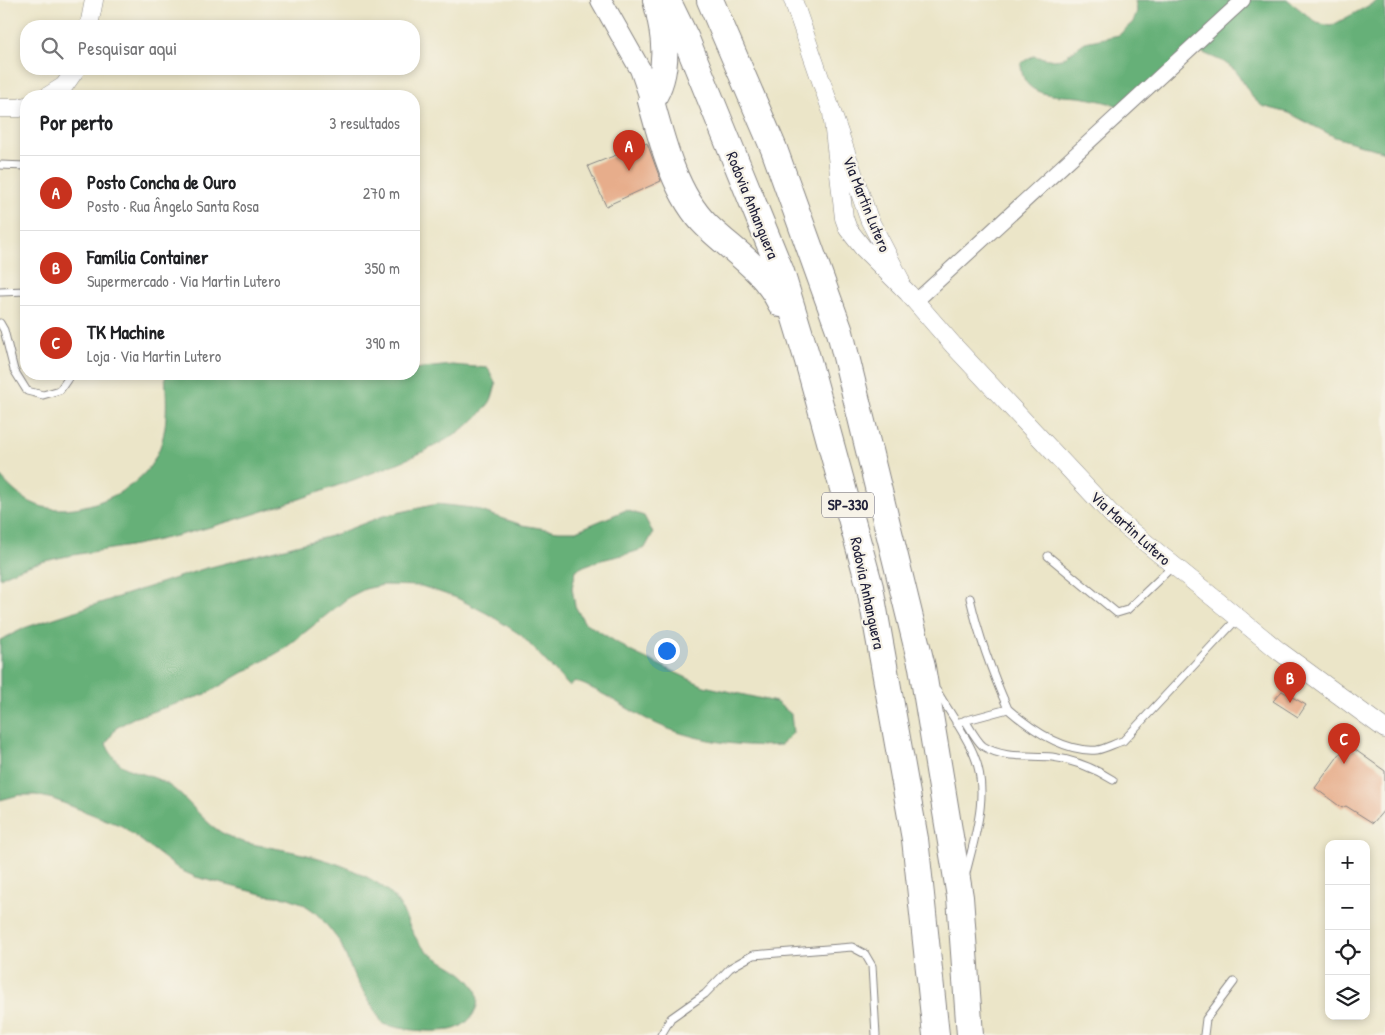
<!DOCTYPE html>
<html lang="pt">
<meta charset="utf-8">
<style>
body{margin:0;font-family:"Patrick Hand",sans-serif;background:#f6f6f6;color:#202124}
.controls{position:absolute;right:15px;bottom:15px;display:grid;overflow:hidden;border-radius:10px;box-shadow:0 2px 8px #0003}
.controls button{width:45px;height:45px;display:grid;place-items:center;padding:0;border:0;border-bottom:1px solid #e0e0e0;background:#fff;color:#202124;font:25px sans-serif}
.you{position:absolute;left:666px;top:650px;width:18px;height:18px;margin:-12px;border:4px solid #fff;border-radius:50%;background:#1a73e8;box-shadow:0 0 0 8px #1a73e833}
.badge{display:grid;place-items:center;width:32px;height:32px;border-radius:50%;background:#c8321e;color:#fff;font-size:16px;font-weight:700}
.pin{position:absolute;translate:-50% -41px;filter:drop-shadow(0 1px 2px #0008)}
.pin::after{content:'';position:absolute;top:26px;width:18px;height:15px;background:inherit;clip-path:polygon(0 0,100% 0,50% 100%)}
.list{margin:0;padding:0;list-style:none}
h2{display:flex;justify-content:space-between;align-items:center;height:65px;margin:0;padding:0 20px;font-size:21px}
h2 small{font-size:16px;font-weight:400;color:#757577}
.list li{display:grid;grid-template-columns:32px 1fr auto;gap:15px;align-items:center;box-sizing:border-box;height:75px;padding:0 20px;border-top:1px solid #e0e0e0}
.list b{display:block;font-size:19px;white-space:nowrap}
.list p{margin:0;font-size:16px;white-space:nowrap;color:#757577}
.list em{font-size:16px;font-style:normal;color:#757577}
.icon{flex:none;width:28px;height:28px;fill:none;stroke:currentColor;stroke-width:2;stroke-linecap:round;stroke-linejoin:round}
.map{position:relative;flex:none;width:1385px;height:1035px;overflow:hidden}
.search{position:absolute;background:#fff;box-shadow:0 2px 8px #0003;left:20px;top:20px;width:400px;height:55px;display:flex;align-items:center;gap:12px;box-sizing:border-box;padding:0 18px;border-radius:20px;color:#757577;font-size:19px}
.panel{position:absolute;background:#fff;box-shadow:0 2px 8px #0003;left:20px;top:90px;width:400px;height:290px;border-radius:20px}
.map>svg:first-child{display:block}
</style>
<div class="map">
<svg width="1385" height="1035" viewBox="0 0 1385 1035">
<rect width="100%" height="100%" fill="#f7f3e8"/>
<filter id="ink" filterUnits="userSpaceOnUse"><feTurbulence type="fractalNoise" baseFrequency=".02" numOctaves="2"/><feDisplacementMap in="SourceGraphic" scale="10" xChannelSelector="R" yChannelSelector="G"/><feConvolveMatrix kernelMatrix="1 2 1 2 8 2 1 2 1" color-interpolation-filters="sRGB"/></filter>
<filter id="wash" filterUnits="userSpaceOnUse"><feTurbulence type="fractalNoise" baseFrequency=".0096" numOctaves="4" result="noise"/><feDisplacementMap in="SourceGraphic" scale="20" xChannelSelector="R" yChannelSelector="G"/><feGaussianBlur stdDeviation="1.12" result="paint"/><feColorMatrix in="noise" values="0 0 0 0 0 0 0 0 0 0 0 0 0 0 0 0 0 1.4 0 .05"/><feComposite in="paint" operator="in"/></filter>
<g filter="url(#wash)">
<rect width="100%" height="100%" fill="#ebe5c8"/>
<path fill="#66b078" stroke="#44695a" d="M1135,0H1288L1317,23L1331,26L1379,0H1385V152L1335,137L1289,113L1262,106L1253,98L1236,71L1224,62L1201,52L1186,54L1125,108C1111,103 1094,99 1079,97C1054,95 1021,98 1021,63L1033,56L1054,60L1062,59L1085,42L1119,35L1133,22L1137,11Z
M452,365L488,368L496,384C494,390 493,397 490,402C465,440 394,465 353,480C287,504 223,526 154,541C104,553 46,553 0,578V476C12,490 25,502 43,507C80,516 136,493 154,460C169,434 167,403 165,374H414V369Z
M437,504L472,508L522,525L558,531H576L626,510L644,516L653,533L645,548C621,558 599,557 576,570L572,588L575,606L584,622L632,652L704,686L776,702L791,714L793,733L781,745C743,748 691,740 657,724C628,711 605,692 575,681L569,686L521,635L490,615L457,598L421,586L383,585L365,589L349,597L284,649L206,694L133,718L116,728L106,744C121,777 140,768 167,784C190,799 204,826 230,837C244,844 259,845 274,848C311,855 345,863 377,883C406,901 403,921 420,944C435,962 460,966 473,985C486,1003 470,1027 450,1030C427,1033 405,1030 383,1024L355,978L340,942L318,914L302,903L286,897L266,895L196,877L180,870L122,826L53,799L36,795H19L0,800V640L27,627L203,569L331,536L383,516Z"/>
<g id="blocks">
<path fill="#e7ad8b" d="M647,143L661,181L606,206L588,166Z
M1282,691L1306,705L1298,717L1273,701Z
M1347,744L1385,771V809L1373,823L1346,806L1342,808L1315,788Z"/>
</g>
</g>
<g filter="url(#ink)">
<use href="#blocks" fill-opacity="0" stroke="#868482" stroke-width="1"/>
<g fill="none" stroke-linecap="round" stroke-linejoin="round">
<defs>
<path id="service" d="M0,165L26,166
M0,292L26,291
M0,323L4,330L14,370L27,391L43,395L60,390L71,374
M1048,556L1117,613L1127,610L1173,566
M937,691C949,712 965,733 974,755C990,792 975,836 966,873
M1008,709C1031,729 1064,753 1097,750C1105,749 1115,743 1123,741L1238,618
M965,720C970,728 976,740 983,746C1003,759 1029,755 1052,757C1074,760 1094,768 1113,780
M956,723L1008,709C992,673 979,637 970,598
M661,1035L671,1018L705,994L730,968L753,955L852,947L865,954L872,966L876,1035
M1204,1035L1206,1019L1234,982"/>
<path id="minor" d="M915,302L1243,0"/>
<path id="tertiary" d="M793,0L869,219L900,279
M89,26L94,0
M48,96L64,86L76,69
M0,108H19L26,106
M832,113L844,218L848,229L863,248L908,293L954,346L1114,517L1279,651L1385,729"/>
<path id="secondary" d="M601,0L640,69L651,101"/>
<path id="motorway" d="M656,0C665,33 671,71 651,101C662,142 676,196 707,226C734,252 765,270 781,304
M667,0L686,39L781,272L808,361L870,587L915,839L936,1035
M710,0L774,149L840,332L922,667L960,897L970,1035"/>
</defs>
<use href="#service" stroke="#868482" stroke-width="9"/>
<use href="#minor" stroke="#868482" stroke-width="16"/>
<use href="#tertiary" stroke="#868482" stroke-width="19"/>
<use href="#secondary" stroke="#868482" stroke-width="22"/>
<use href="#motorway" stroke="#868482" stroke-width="28"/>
<use href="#service" stroke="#fff" stroke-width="7"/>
<use href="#minor" stroke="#fff" stroke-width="14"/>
<use href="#tertiary" stroke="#fff" stroke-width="18"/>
<use href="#secondary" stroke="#fff" stroke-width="20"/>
<use href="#motorway" stroke="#fff" stroke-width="26"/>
</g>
</g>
<g text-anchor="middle" stroke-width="4.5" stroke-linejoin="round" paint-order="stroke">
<rect fill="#f7f3e8" stroke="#62616f" stroke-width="1" x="822" y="492.5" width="52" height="25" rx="4"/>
<g font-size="15" font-weight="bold" fill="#22223b">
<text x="848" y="510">SP-330</text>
</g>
<g font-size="16" fill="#22223b" stroke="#f7f3e8">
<text transform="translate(867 204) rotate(68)" y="6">Via Martin Lutero</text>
<text transform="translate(753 205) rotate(68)" y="6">Rodovia Anhanguera</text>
<text transform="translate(1131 528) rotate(42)" y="6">Via Martin Lutero</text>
<text transform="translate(868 593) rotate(78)" y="6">Rodovia Anhanguera</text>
</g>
</g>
</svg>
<div class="controls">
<button>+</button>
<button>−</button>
<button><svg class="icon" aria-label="locate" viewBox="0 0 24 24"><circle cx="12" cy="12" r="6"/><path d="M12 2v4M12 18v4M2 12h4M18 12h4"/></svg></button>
<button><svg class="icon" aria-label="layers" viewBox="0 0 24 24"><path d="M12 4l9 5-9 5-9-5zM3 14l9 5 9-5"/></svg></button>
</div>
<div class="you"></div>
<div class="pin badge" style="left:629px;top:171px">A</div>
<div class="pin badge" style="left:1290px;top:703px">B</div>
<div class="pin badge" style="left:1344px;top:764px">C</div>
<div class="search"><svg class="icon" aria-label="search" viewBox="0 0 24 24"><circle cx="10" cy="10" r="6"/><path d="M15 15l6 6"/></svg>Pesquisar aqui</div>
<section class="panel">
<h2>Por perto<small>3 resultados</small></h2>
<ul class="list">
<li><span class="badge">A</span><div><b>Posto Concha de Ouro</b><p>Posto · Rua Ângelo Santa Rosa</p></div><em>270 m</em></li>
<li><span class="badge">B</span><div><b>Família Container</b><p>Supermercado · Via Martin Lutero</p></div><em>350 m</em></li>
<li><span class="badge">C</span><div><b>TK Machine</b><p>Loja · Via Martin Lutero</p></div><em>390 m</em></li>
</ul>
</section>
</div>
